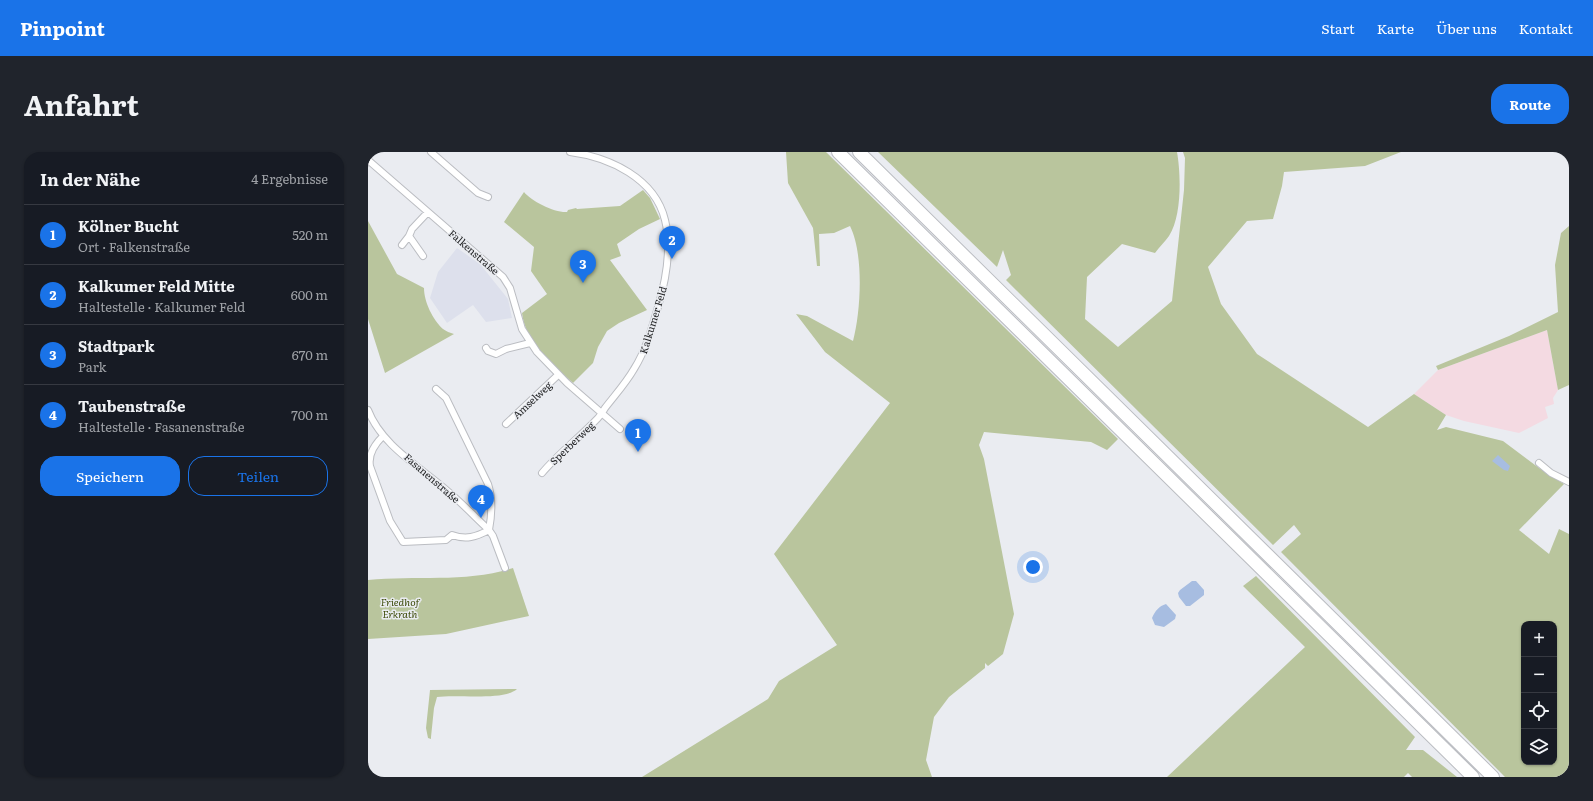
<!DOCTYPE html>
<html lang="de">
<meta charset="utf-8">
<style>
body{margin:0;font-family:Literata,serif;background:#20242c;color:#f1f3f6}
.controls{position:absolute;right:12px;bottom:12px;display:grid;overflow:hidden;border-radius:8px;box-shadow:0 1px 3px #0004}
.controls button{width:36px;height:36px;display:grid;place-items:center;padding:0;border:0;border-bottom:1px solid #363941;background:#171b24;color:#f1f3f6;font:20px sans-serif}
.you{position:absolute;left:665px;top:415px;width:14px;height:14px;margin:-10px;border:3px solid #fff;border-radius:50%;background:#1a73e8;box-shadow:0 0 0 6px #1a73e833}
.badge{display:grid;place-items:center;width:26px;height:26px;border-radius:50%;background:#1a73e8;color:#fff;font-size:13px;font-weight:700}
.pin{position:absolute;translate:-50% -33px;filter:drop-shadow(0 1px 2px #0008)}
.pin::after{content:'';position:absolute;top:21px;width:14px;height:12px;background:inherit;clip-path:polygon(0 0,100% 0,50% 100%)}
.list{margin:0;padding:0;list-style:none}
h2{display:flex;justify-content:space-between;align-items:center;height:52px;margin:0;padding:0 16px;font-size:17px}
h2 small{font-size:13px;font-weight:400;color:#9ea1a6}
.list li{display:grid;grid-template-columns:26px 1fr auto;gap:12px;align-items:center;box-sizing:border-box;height:60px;padding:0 16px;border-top:1px solid #363941}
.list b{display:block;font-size:15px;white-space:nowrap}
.list p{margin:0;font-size:13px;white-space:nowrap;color:#9ea1a6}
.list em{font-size:13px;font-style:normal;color:#9ea1a6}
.actions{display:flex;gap:8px;padding:12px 16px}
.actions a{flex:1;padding:9px 0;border:1px solid #1a73e8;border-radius:16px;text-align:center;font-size:14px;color:#1a73e8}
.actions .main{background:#1a73e8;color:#fff}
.icon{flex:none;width:22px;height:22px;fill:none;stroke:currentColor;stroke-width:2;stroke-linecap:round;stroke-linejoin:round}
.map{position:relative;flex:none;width:1201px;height:625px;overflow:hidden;border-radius:16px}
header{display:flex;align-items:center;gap:24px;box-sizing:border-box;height:56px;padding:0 20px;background:#1a73e8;color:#fff}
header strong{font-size:19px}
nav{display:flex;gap:22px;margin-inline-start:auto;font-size:14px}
.intro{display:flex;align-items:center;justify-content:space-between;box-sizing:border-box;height:96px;padding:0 24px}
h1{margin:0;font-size:28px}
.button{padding:10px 18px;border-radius:16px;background:#1a73e8;color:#fff;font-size:14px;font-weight:700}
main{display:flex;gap:24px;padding:0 24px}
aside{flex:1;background:#171b24;border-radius:16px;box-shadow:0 1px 3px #0004}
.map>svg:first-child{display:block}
</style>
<header>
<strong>Pinpoint</strong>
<nav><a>Start</a><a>Karte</a><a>Über uns</a><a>Kontakt</a></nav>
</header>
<div class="intro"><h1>Anfahrt</h1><a class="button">Route</a></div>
<main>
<aside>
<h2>In der Nähe<small>4 Ergebnisse</small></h2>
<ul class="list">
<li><span class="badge">1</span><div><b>Kölner Bucht</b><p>Ort · Falkenstraße</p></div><em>520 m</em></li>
<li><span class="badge">2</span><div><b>Kalkumer Feld Mitte</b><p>Haltestelle · Kalkumer Feld</p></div><em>600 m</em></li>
<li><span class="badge">3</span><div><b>Stadtpark</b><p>Park</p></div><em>670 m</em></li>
<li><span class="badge">4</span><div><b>Taubenstraße</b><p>Haltestelle · Fasanenstraße</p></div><em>700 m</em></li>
</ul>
<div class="actions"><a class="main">Speichern</a><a>Teilen</a></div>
</aside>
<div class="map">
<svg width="1201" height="625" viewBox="0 0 1201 625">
<rect width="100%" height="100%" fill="#eaecf1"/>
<path fill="#dde0ec" d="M89,96L112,112L140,147L144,166L118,170L105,153L79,171L62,146L70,120Z"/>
<path fill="#f4dae2" d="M1179,178L1190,238L1185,246L1186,252L1177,255L1180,266L1151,281L1096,269L1078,263L1046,242L1070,218Z"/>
<path fill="#b9c59d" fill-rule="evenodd" d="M418,0H458L750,287L739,298L723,290L616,280L611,293L616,307L646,462L635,502L620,514L617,511V516L581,545L566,565L558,608L564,625H274L400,547L411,529L469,493L406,402L522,251L457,200L428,162L439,164L485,189C493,159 496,102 482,74L466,81L451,82L452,114H449L445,76L420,31Z
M510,0H809C813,22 814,64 801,84C797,90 791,95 787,101L754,92L719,125L717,167L750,195L804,149L816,38L817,6L815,0H1033L997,14L916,20L914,34L905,67L879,69L840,115L853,152L889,202L1000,275L1046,242L1078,263L1069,278L1078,275L1135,289L1171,316L1196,332L1151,378L1181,402L1191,377L1201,382V625H1137L913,400L933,382L926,373L905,393L638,128L643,123L635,98L629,115ZM1156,472H1186V610H1156Z
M275,38L282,46L292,67L271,77L249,92L253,104L242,108L279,158L251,171L239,179L230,195L225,211L205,231C185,212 157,190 154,161L179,142L163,119L166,95L136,70L156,40C163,49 187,61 199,60L200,58L208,56L209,57L252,54Z
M0,69L29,122L56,136C56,150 65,168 75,177C78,179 82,181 86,182L17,221L0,167Z
M1201,74V233L1190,238L1179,178L1070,218L1068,214L1141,184L1190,160L1187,113L1193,81Z
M145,416L161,464L78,482L0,487V428C48,423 98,431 145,416Z
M888,424L1047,585L1038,598H1055L1089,625H1044L1040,621L1036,625H799L937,495L875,434Z
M149,537C136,549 88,542 69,545L66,556L63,585V587L60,586L58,576L62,538Z"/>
<path fill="#a7bde1" d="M1130,303L1142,314L1140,319L1136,318L1124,309Z
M824,429H828L836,438V443L822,454H818L811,445L810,441L812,438Z
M798,452L808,463L807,467L796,475L787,473L784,466C787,459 791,454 798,452Z"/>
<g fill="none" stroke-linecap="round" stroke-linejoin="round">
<defs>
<path id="minor" d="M63,0L110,41L120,45
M0,8L135,125L142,136L154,177L169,200L199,231L252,277
M41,84L55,104
M34,93L41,84L44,77L60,60
M118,196L120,199L128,202L138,197L162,191
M68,237L78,246L120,332C125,347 124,362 121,378
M0,258C13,292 49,313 76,336C92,349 106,364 121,378L125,384L137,416
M138,272L190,223
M15,284C7,292 0,303 2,314L22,369L35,390L78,388L84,383C98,388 108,385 121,378
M1171,311L1183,321L1201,330
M174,321C191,301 212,285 230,266C233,263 235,259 237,256C247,243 258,231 266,217C278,198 284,176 290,155C298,128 304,96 297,68C287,26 241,5 202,0"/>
<path id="motorway" d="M470,0L1105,625
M491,0L1125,625"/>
</defs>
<use href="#minor" stroke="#bbbdc2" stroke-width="8"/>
<use href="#motorway" stroke="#bbbdc2" stroke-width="14"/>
<use href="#minor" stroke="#fff" stroke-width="6"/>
<use href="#motorway" stroke="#fff" stroke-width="12"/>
</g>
<g text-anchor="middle" stroke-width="3" stroke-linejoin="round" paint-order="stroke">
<g font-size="10" fill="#232426" stroke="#eaecf1">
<text transform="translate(106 100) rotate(41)" y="4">Falkenstraße</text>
<text transform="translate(285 168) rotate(-73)" y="4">Kalkumer Feld</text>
<text transform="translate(164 248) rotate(-43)" y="4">Amselweg</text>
<text transform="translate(204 291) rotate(-44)" y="4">Sperberweg</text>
<text transform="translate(64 326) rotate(41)" y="4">Fasanenstraße</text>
</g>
<g font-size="10" font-style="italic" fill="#3d4b09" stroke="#eaecf1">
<text x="32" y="454">Friedhof<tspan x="32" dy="12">Erkrath</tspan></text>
</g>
</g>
</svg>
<div class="controls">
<button>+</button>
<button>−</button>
<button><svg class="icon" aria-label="locate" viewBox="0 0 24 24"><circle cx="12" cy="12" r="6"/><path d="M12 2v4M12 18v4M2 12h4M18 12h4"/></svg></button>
<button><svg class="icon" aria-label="layers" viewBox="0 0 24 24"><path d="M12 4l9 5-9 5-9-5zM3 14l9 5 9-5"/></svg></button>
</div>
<div class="you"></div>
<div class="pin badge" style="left:270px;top:300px">1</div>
<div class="pin badge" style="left:304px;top:107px">2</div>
<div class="pin badge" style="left:215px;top:131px">3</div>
<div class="pin badge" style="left:113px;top:366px">4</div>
</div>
</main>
